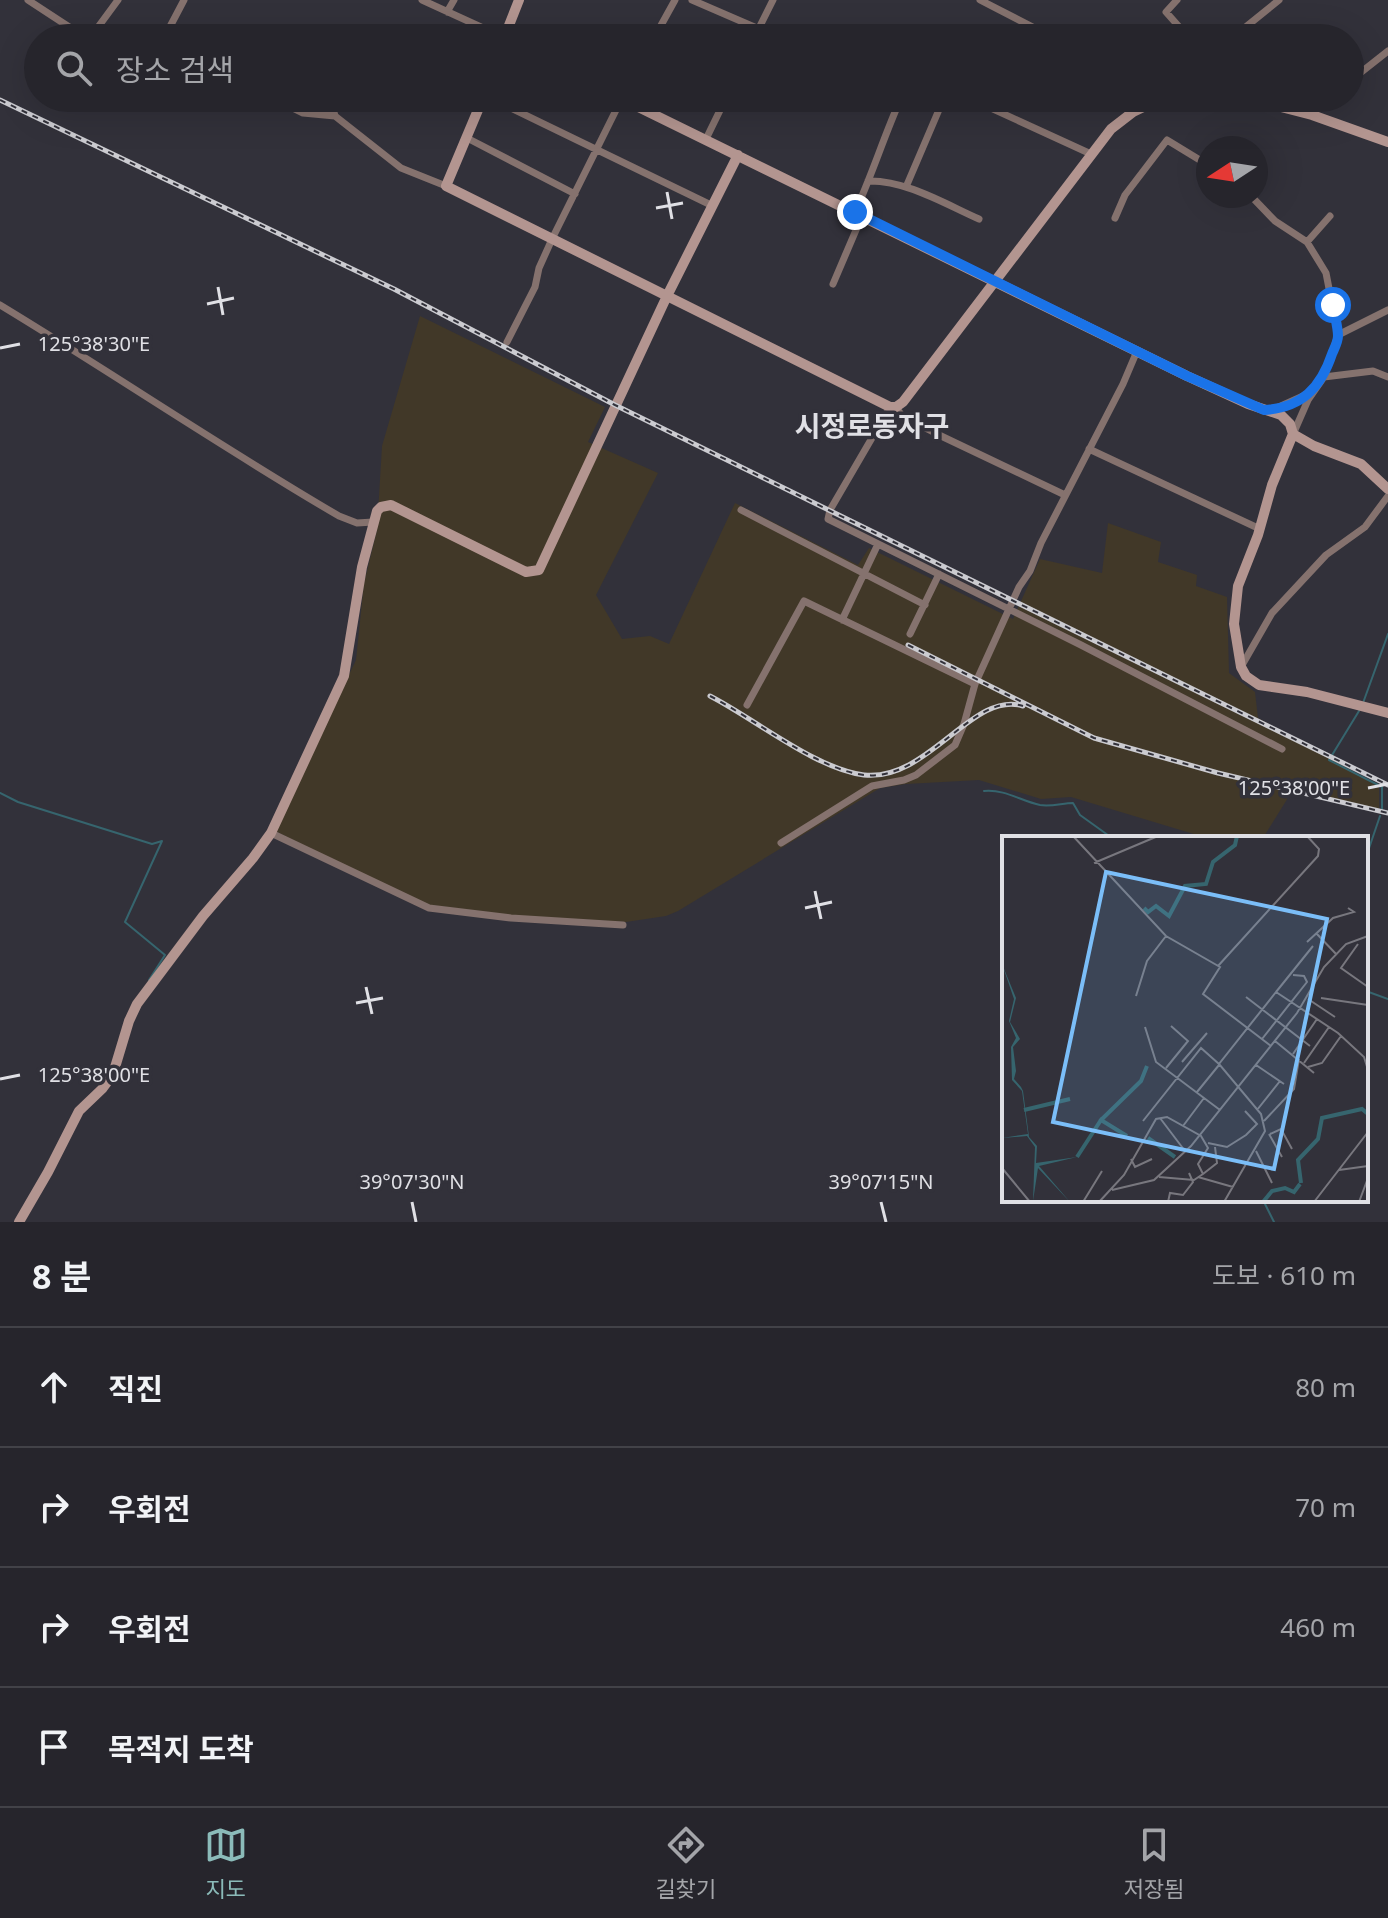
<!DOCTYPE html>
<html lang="ko">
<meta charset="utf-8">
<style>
body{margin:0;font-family:"Noto Sans","Noto Sans KR",sans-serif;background:#323138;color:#f1f3f6}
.compass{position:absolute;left:1196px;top:136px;width:72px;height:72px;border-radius:50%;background:#26252c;box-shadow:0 8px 32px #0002;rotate:258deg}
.stop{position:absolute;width:24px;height:24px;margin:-18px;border:6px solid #1a73e8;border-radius:50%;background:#fff}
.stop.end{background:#1a73e8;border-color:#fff;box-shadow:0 2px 8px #0008}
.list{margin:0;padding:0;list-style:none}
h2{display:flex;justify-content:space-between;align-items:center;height:104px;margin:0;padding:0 32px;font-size:34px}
h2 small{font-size:26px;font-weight:400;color:#a4a5a9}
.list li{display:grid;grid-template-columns:52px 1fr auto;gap:24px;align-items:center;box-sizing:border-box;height:120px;padding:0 32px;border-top:2px solid #424248}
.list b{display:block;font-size:30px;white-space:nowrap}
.list em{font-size:26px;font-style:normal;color:#a4a5a9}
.icon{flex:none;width:44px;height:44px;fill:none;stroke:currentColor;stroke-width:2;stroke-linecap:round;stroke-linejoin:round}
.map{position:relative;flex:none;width:1388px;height:1222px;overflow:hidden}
.search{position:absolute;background:#26252c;box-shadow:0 8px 32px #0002;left:24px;right:24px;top:24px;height:88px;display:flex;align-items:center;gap:20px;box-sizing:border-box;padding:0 28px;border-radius:44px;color:#a4a5a9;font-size:30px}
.sheet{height:584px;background:#26252c}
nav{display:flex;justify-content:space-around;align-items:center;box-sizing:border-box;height:112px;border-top:2px solid #424248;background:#26252c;font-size:22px;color:#a4a5a9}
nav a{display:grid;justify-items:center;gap:4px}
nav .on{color:#8bbbb9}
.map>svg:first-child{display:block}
</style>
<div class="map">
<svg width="1388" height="1222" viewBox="0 0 1388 1222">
<rect width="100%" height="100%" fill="#32313a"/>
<path fill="#413828" d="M420,316L605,407L588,442L658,473L596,595L622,639L650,636L669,644L735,503L858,565L869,548L1013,619L1040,559L1102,573L1108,523L1161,542L1158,562L1197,575L1196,586L1227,597L1229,673L1255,692L1258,718L1379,786V809L1291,793L1263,838H1207L1071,797L1041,799L979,780L906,784L880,788L678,911L666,916L626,922L517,916L422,904L275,831L356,660L364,583L377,530L382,446Z"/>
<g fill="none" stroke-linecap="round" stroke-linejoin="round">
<path stroke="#36656e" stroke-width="2" d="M1363,703L1388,634
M1359,711L1329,760L1382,787V809
M984,791C1005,789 1021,801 1040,805C1051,807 1063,803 1073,803L1080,815L1112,838
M0,793L18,802L152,844L162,841L125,922L165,955L149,980
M1366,857L1380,816
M1366,991L1388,999
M1263,1200L1274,1222"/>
<path stroke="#85726e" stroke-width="7" d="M28,0L86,38
M422,0L505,38
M692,0L759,29
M980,0L1054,38
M1177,0L1166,12L1189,38
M447,12L454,0
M90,38L118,0
M164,38L184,0
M337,38L360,35L365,38
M654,38L675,0
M754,38L773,0
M1232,38L1279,0
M1350,81L1388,51
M273,98L303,113L335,116L401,168L446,186
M330,98L335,116
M490,98L713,206
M969,98L1091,154
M1312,115L1328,98
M467,138L575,194
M706,139L726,98
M868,181C906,180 945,204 979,219
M906,187L944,98
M1251,196L1275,221L1307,242L1326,273L1338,335L1324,377
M855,212C872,175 884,136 901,98
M1115,218L1125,195L1167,140L1208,165
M1307,242L1330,216
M833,284L862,216
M0,305C114,374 224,449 339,516L357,523L373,522
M1338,335L1388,310
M507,342L535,287L539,268L553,237L622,98
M890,407L830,510L828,519L1081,645L1282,749
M896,407L902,416L939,435L1065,495
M1272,410L1312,392
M1294,432L1308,400L1324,377L1373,371L1388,377
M1089,449L1260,529
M741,510L925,605
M842,620L878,544
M910,634L939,574
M1241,667L1272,613L1326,555L1365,527L1388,496
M747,705L804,601L975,684
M271,833L429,908L511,918L623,925
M781,843L872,786L904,780L916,775L955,745L964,724L975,684L1019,587L1030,571L1041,543L1123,384L1137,351"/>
<path stroke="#b39590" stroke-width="10" d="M504,38L519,0
M483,98L446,186L890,407H896L903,402L1111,129L1133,112L1162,98
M620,98L1187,376L1248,404L1281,415L1290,424L1293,434L1314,446L1361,464L1388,489
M1247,98L1312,115L1388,142
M1293,434L1272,485L1258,535L1238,586L1234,624L1241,667L1246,676L1259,685L1307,692L1388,713
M19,1222L48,1172L79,1111L102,1089L113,1074L129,1021L137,1004L203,916L253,858L271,833L344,676L362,567L377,511L381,507L391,505L526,572L539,570L667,296L738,155"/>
<defs>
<path id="rail" d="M0,100L394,289L615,405L1388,785
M908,645L1094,738L1218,773L1388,813
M710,696C755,719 816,769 864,775C928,782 973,690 1023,706"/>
</defs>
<use href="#rail" stroke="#cbcbd0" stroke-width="5"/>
<use href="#rail" stroke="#32313a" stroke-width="2" stroke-dasharray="6" stroke-linecap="butt"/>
</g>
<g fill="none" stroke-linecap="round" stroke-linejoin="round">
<path stroke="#1a73e8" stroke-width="10" d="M855,212L1187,376L1264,410C1302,408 1321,387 1332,354C1334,349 1338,342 1338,336C1338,326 1334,314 1333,305"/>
</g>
<path fill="none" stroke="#e0e0e5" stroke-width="3" d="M667,192L672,219M656,208L683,203M218,287L223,315M207,304L234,298M0,348L20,344M1368,788L1388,784M815,891L821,919M805,908L832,902M366,987L372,1014M356,1003L383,998M0,1079L20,1075M412,1202L416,1222M881,1202L886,1222"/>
<g text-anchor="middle" stroke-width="7" stroke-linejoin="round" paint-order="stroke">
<g font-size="28" font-weight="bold" fill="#e0e0e5" stroke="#32313a">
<text x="872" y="436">시정로동자구</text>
</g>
</g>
<g transform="translate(1002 836)">
<rect width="366" height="366" fill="#32313a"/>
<path d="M0,128L14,162L8,186L18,203L11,211L14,235L12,243L19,251L21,255L27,301L35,310L34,327L75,321L37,330L68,366L36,332L31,365L33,311L25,300L0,302L26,298L20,255L10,244L9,211L14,202L7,185L12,163Z" fill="#36656e"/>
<path fill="none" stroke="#36656e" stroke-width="4" d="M142,72L146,76L154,70L167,80L183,50L204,48L211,26L233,9L235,0M22,274L68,263M98,285L139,245L145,230M146,302L173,321M75,321L99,284L125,300M299,347L296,324L316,303L320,282L360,273L366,278M261,366L270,355L283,352L292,356L298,348"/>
<path fill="none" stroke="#78777e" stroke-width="2" d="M71,0L164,100L218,131L201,158L269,210M92,27L156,0M314,97L335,119M305,106L331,82L352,76L346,72M356,108L339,132L366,151M216,130L316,20L317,13L305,0M274,156L311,110M134,160L145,125L164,100M244,161L308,210M319,162L366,169M306,163L333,181M143,191L154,226L218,274M260,203L305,146L302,140L291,139M273,205L312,237M291,218L315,183M180,226L205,197M302,227L327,191M254,229L282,248M306,231L320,227L339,200M164,232L186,205L169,190M195,256L217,229M255,274L278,245M158,282L183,315M141,285L199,212L217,228M262,285L292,253L297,223M181,290L202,262M267,298L280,321M268,298L279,293L290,313M206,307L225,311L244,299L255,288L243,275M254,315L270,347M129,323L133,331L150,323M0,332L28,366M337,334L366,330M201,338L215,327L213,311M196,341L231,351M110,354L152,344L189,310L295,177L322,131L344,108L366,100M81,366L100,335M97,366L122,339L154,283L165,281L199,300L206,312L196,328L201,338L192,344L157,341M166,366L168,357L181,359L191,346L187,337M222,366L263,295L259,278L217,228L274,156L336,197L362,221L366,234M312,366L366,296M357,366L366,342"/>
<path fill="#7bbef8" fill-opacity="0.15" stroke="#7bbef8" stroke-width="4" d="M104,36L325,83L272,333L51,286Z"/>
<rect width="366" height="366" fill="none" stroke="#e0e0e5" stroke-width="4"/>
</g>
<g font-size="20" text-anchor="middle" fill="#e0e0e5" stroke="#32313a" stroke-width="7" stroke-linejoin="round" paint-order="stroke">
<text x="94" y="351">125°38'30"E</text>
<text x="1294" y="795">125°38'00"E</text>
<text x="94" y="1082">125°38'00"E</text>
<text x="412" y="1189">39°07'30"N</text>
<text x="881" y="1189">39°07'15"N</text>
</g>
</svg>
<svg class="compass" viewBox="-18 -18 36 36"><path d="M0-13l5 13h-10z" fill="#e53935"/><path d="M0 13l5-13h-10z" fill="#a4a5a9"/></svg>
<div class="stop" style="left:1333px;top:305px"></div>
<div class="stop end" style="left:855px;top:212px"></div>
<div class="search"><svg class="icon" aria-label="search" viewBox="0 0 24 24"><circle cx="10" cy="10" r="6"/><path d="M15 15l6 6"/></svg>장소 검색</div>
</div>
<section class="sheet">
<h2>8 분<small>도보 · 610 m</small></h2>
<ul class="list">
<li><svg class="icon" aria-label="ahead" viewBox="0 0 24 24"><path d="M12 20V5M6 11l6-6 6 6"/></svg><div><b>직진</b></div><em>80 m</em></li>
<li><svg class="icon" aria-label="right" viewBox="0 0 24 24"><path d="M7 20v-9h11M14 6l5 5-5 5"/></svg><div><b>우회전</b></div><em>70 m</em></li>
<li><svg class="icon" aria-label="right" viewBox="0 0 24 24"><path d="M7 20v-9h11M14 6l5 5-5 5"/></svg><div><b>우회전</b></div><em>460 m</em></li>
<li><svg class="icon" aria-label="arrive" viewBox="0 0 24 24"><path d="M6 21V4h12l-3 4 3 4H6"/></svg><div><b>목적지 도착</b></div></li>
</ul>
</section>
<nav>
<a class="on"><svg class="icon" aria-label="map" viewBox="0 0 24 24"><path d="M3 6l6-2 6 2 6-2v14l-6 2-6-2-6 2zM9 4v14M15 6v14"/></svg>지도</a>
<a><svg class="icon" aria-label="directions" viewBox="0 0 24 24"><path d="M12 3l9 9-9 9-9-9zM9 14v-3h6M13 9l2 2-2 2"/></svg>길찾기</a>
<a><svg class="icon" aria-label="saved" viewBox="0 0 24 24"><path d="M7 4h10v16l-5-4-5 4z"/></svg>저장됨</a>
</nav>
